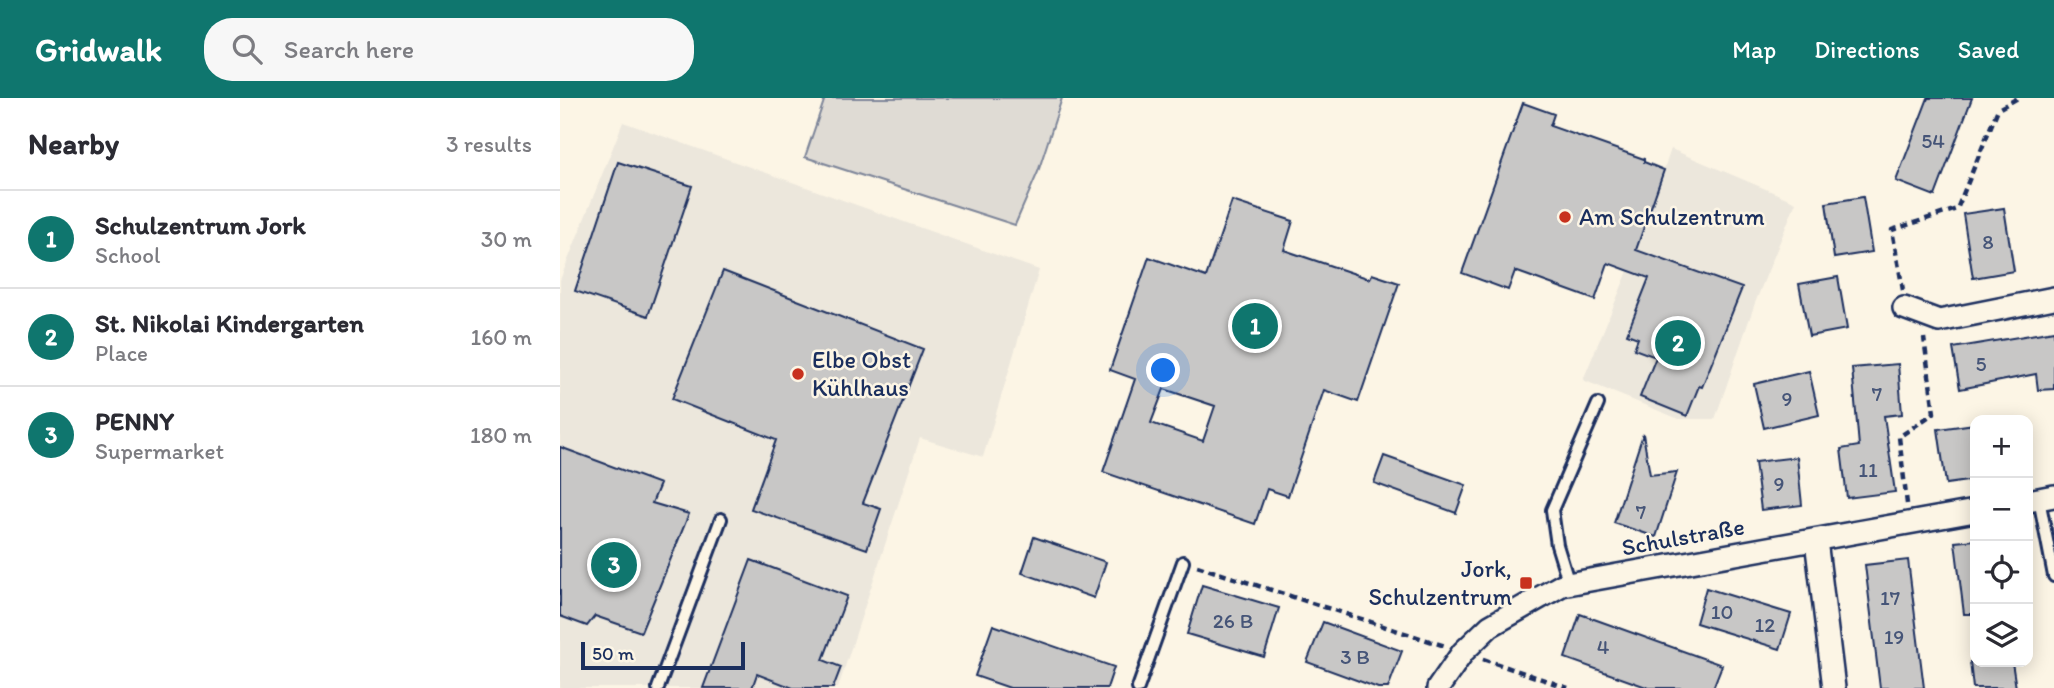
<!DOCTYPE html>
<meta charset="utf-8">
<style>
body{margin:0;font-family:Itim,sans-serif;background:#f7f7f7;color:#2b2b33}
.controls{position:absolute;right:21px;bottom:21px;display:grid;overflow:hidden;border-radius:14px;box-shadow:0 4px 18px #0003}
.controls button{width:63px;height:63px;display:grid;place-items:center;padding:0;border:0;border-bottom:2px solid #e1e1e2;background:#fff;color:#2b2b33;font:35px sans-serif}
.scale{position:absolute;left:21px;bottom:18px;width:164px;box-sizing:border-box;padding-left:7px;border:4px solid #1b2f5e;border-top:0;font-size:19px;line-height:24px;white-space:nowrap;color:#1b2f5e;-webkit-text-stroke:5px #fcf5e5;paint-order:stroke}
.you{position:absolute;left:604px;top:273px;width:24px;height:24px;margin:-18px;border:5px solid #fff;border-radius:50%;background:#1a73e8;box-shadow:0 0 0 10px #1a73e833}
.badge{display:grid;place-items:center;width:46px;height:46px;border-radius:50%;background:#0f766e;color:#fff;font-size:23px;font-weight:700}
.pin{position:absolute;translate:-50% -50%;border:4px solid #fff;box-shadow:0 2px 7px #0006}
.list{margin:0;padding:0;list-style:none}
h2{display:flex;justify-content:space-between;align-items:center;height:91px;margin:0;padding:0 28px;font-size:30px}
h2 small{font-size:23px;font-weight:400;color:#7c7c81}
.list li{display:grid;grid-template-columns:46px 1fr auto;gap:21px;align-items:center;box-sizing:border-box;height:98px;padding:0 28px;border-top:2px solid #e1e1e2}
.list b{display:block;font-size:26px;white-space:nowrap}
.list p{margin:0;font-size:23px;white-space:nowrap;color:#7c7c81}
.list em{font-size:23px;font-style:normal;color:#7c7c81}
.icon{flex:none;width:38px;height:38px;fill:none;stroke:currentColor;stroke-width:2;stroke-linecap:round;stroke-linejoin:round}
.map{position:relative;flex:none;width:1494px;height:590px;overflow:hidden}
header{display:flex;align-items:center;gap:42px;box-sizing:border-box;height:98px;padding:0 35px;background:#0f766e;color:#fff}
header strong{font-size:33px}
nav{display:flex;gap:38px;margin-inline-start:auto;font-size:24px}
.search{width:490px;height:63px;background:#f7f7f7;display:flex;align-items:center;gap:18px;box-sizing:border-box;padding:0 24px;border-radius:28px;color:#7c7c81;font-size:26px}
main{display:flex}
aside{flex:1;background:#fff}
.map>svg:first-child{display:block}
</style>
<header>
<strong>Gridwalk</strong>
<div class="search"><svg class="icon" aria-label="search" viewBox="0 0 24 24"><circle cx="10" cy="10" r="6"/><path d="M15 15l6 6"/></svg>Search here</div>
<nav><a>Map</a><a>Directions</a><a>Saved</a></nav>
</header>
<main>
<aside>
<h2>Nearby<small>3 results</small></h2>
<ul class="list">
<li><span class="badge">1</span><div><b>Schulzentrum Jork</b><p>School</p></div><em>30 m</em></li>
<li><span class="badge">2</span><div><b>St. Nikolai Kindergarten</b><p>Place</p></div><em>160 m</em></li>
<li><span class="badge">3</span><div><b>PENNY</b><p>Supermarket</p></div><em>180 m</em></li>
</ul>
</aside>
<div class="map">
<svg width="1494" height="590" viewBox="0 0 1494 590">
<rect width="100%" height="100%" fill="#fcf5e5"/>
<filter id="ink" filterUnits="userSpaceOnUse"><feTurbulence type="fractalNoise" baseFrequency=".0143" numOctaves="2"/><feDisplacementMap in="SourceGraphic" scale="14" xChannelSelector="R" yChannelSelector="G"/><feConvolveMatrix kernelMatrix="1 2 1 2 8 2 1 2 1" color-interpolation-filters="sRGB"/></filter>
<g filter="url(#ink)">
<path fill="#ece7dc" d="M63,24L479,172L423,359L360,340L278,590H0V182Z
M1111,51L1236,104L1195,205L1155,321H1119L1023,282L1068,173Z"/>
<path fill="#dfdbd4" stroke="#7d8599" stroke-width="2" d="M265,0H502L478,74L455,127L245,59Z"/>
<path fill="#c8c7c6" stroke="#1b2f5e" stroke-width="2" fill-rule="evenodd" d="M1368,0H1412L1375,98L1336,83Z
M963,5L994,16L990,28L1084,61V64L1104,72L1076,152L1182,190L1142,289L1139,288L1127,318L1080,299L1096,259L1074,251L1078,240L1067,236L1089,180L1048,165L1035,202L955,173L948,192L902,175Z
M58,64L132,88L88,218L15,193Z
M1303,99L1312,154L1274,160L1266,105Z
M672,103L733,123L724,152L810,181L812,176L839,185L798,304L764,292L728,398L707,391L695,426L543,374L575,281L550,272L589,159L646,179ZM604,291L655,308L643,343L591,325Z
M1444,110L1454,173L1413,180L1403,116Z
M163,173L363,251L303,405L321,411L307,451L191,411L216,342L112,301Z
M1278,179L1287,231L1249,238L1239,186Z
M1494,233V291L1478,292L1476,276L1400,291L1393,250Z
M1338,266L1342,316L1324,318L1335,394L1287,400L1281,351L1299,348L1292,270Z
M1249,273L1259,317L1204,330L1194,286Z
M1415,326V382L1386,386L1378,331Z
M1083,336L1090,377L1117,374L1096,439L1054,425Z
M0,349L100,386L92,405L129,416L81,534L35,518L27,528L0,518Z
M824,358L906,387L896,415L814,385Z
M1237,359L1242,407L1201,412L1195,364Z
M474,439L546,464L534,500L462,475Z
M1415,442V516H1404L1395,444Z
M191,462L287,498L263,562L281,569L273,590H233L197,576L192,590H143Z
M1348,462L1364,590H1320L1305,467Z
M642,487L719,510L704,559L627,536Z
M1146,490L1231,516L1220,551L1136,525Z
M1020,516L1162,567L1153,590H1089L1005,560Z
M763,524L842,553L828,590H818L747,564Z
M433,527L554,569L547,590H450L415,578Z
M1410,564H1452L1456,590H1413Z"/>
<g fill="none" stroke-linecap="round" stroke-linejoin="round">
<defs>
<path id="lane" d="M1479,401L1494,478
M1009,486L997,447L992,412L1038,306
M98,590L161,421
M578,590L623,464"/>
<path id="street" d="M1344,210L1379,223L1494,200
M1468,403L1494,398
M1256,442L1274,590
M878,590L903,554L930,528L1002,487L1415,413"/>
</defs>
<use href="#lane" stroke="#1b2f5e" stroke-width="16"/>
<use href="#street" stroke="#1b2f5e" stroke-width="26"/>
<path stroke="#1b2f5e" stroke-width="4.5" stroke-dasharray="7 5" stroke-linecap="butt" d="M1343,192L1332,132L1397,111L1438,11L1458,0
M1347,406L1339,339L1374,315L1364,240
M637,468L885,548
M923,561L1008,590"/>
<use href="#lane" stroke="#fcf5e5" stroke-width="10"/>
<use href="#street" stroke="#fcf5e5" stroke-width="21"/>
</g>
</g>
<g fill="#c8321e" stroke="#fcf5e5" stroke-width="2.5">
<circle cx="1005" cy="119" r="7"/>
<circle cx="238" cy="276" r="7"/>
<rect x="959" y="478" width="14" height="14" rx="3.5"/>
</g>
<g text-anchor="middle" stroke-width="5" stroke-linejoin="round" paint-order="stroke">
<g font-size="21" fill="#465578">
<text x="1373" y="50">54</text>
<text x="1428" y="151">8</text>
<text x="1421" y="273">5</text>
<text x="1317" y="303">7</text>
<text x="1227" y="308">9</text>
<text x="1308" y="379">11</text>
<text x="1219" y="393">9</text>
<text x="1081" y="421">7</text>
<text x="1330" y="507">17</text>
<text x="1162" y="521">10</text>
<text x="673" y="530">26 B</text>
<text x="1205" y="534">12</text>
<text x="1334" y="546">19</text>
<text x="1043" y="556">4</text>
<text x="795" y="566">3 B</text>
</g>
<g font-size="24" fill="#1b2f5e" stroke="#fcf5e5" text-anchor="start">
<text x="1019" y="127">Am Schulzentrum</text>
<text x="252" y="270">Elbe Obst<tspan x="252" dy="28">Kühlhaus</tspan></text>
<text x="952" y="479" text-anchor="end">Jork,<tspan x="952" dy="28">Schulzentrum</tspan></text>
</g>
<g font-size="24" fill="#1b2f5e" stroke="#fcf5e5">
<text transform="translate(1123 439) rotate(-10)" y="8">Schulstraße</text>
</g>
</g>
</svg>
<div class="controls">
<button>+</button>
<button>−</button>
<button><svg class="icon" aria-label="locate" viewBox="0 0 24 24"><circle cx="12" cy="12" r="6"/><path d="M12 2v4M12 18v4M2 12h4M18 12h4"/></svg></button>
<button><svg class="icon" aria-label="layers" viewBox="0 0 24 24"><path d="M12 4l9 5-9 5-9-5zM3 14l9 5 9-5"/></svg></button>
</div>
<div class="scale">50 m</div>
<div class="you"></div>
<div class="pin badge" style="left:695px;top:228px">1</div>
<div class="pin badge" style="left:1118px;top:245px">2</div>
<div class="pin badge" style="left:54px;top:467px">3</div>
</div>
</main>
